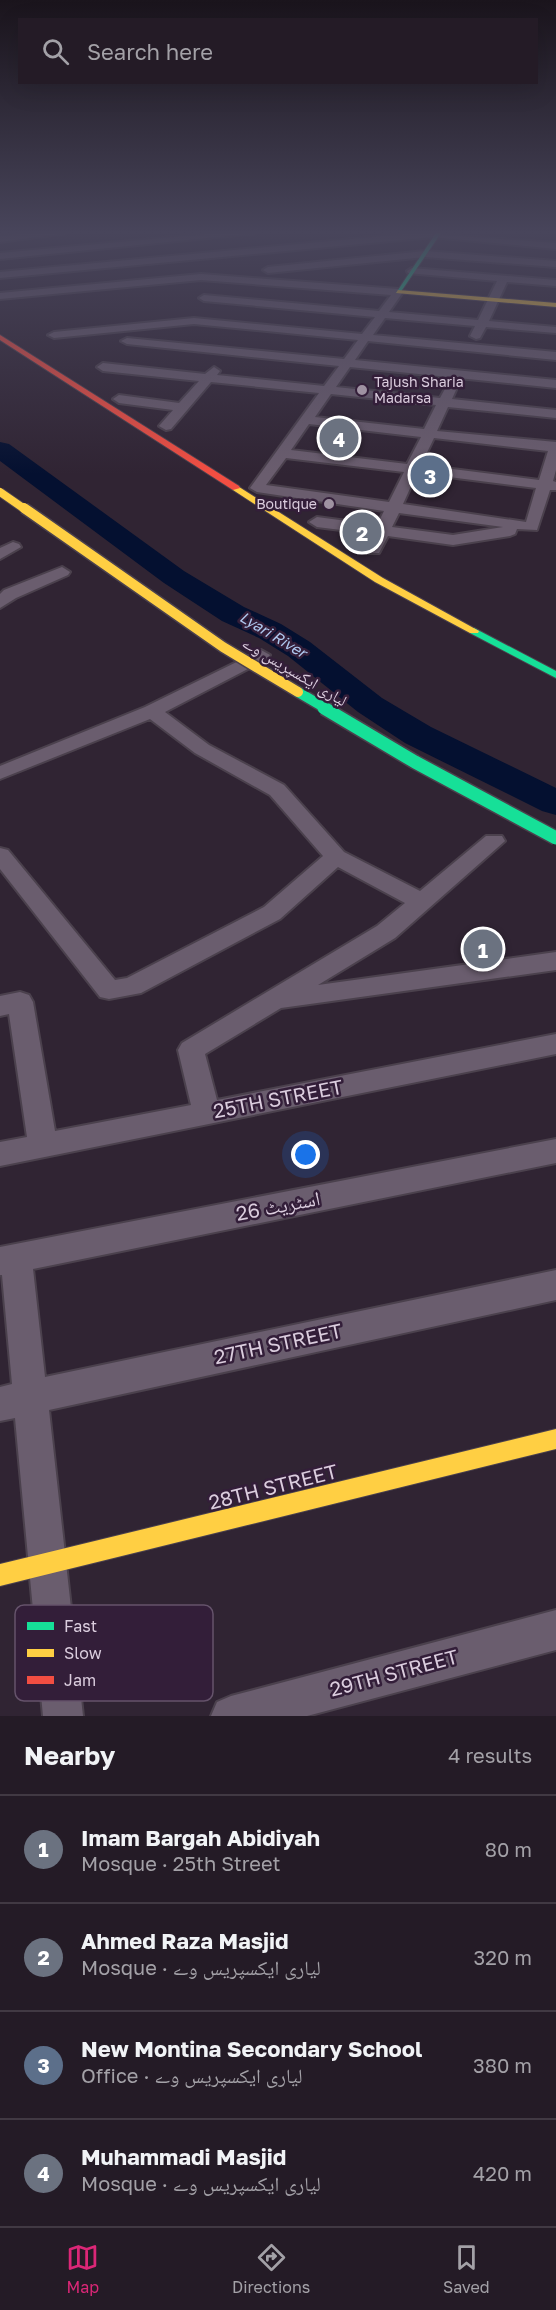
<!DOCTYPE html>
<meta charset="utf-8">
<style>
body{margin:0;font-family:"Golos Text","Noto Naskh Arabic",sans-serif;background:#302832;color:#f1f3f6}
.you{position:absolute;left:306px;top:1155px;width:21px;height:21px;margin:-15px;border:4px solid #fff;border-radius:50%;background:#1a73e8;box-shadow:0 0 0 9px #1a73e833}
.badge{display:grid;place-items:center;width:39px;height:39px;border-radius:50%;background:#db2777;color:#fff;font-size:20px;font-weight:700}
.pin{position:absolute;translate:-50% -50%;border:3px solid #fff;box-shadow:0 2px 6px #0006}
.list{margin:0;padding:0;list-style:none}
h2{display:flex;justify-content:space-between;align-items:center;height:78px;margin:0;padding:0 24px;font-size:26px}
h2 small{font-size:20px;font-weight:400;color:#a3a1a7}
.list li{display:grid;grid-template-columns:39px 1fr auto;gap:18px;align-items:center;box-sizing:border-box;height:108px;padding:0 24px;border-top:2px solid #413943}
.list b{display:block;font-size:22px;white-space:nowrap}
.list p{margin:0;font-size:20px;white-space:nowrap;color:#a3a1a7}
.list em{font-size:20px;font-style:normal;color:#a3a1a7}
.icon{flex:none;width:33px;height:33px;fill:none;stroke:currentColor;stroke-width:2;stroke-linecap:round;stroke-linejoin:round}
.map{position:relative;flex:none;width:556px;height:1716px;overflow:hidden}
.search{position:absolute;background:#241b26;box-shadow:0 6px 24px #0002;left:18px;right:18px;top:18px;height:66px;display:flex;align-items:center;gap:15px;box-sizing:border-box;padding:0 21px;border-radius:0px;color:#a3a1a7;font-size:22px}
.sheet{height:510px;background:#241b26}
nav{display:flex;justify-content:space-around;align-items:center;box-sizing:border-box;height:84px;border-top:2px solid #413943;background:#241b26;font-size:16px;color:#a3a1a7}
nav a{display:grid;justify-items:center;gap:3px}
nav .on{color:#db2777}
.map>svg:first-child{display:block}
</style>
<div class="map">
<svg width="556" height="1716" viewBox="0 0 556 1716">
<rect width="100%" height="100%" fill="#302433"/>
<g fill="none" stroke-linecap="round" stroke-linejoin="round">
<path fill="#041030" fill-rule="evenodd" d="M0,442L9,444L184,571L244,607L281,624L310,642L382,698L431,727L556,788V815L542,811L405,743L358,712L288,656L259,638L222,621L164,583L0,461Z"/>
<defs>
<path id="street" d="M30,233H66L0,242V236Z
M218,233H256L0,259V253Z
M416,233L556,243V249L433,237L0,278V272Z
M425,251L556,261V267L425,257L268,273L263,270L268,267Z
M412,268L556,280V286L507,282L489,321L556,327V333L486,327L480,338L476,339L470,336L475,326L385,318L373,335L556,352V360L368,341L355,360L556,380V388L350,367L336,387L440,398L446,387L450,386L456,390L452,399L556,410V418L448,407L437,431L556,442V470L553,481L556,482V490H550L537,530L517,529L515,534L510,536L453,545L388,536L379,553H367L365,550L373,534L317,527L309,522L317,517L377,525L384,511L257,492L250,488L319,393L211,382L171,429L166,430L159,426L173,410L119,403L113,399L119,395L179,403L199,381L103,371L97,367L103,363L205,374L214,367L220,371L217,375L324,386L339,366L127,344L121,341L127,338L344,359L358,340L194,324L54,338L48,335L54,332L194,318L362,334L375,317L204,301L199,298L204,295L379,311L391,295L201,280L0,299V293L201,274L398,289L403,292L389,312L478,320L497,281L408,273L407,271ZM331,394L436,405L424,429L315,417ZM309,424L421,437L407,464L291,450ZM434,438L548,451L539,480L421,465ZM286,458L404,472L389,502L266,485ZM417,473L536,488L526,522L403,504ZM399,513L503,527L453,535L392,527Z
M13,542L19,544L21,547L0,559V548Z
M62,567L70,572L68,575L16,598L0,608V594L4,590Z
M261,650L270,655L267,659L165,712L209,745L284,785L344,852L420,891L486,836H502L505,841L395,938L318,985L556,952V970L281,1008L205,1054L217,1100L556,1034V1054L0,1166V1142L27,1137L9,1014L0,1016V996L20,992L29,995L33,1002L55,1131L191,1105L178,1050L182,1043L377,926L405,903L338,867L280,919L141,993L109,999L100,997L0,869V848L8,850L115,980L127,978L264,907L323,856L270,795L195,753L150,719L0,779V766L145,707Z
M556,1139V1163L33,1269L45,1377L556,1270V1300L49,1410L83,1716H43L15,1418L0,1421V1387L12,1384L2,1275H0V1247Z
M556,1610V1650L307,1716H211L217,1702L231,1696Z"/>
<path id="fast" d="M436,233H441L400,293H396Z
M474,628L556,671V678L470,633V629Z"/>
<path id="slow" d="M398,290L556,303V307L396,293Z
M236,485L383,578L479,631L478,633H470L375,582L233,490V486Z
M556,1429V1449L0,1586V1564Z"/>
<path id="jam" d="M0,335L239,486L240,488L233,490L0,340Z"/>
</defs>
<use href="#street" stroke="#4b414d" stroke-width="4"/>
<use href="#fast" stroke="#4b414d" stroke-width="2"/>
<use href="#slow" stroke="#4b414d" stroke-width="2"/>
<use href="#jam" stroke="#4b414d" stroke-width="2"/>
<use href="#street" fill="#6a5d6e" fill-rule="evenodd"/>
<use href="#fast" fill="#16e098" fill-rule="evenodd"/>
<use href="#slow" fill="#ffcf43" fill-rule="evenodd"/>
<use href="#jam" fill="#f24e42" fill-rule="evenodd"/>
<defs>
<path id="fast-bridge-far1" d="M298,692L327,709"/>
<path id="fast-bridge" d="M324,708L415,762L556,838"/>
<path id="slow-bridge-far1" d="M0,492L26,510"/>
<path id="slow-bridge" d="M24,508L223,647L298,692"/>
</defs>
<use href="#fast-bridge-far1" stroke="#4b414d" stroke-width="13" stroke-linecap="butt"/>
<use href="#fast-bridge" stroke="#4b414d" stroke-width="16" stroke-linecap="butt"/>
<use href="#slow-bridge-far1" stroke="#4b414d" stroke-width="10" stroke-linecap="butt"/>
<use href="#slow-bridge" stroke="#4b414d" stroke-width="13" stroke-linecap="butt"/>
<use href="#fast-bridge-far1" stroke="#16e098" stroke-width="10"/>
<use href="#fast-bridge" stroke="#16e098" stroke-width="13"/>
<use href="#slow-bridge-far1" stroke="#ffcf43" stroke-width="8"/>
<use href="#slow-bridge" stroke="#ffcf43" stroke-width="10"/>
</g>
<linearGradient id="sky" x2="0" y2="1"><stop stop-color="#1a141c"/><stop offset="0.49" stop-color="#48455b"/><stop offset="1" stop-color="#48455b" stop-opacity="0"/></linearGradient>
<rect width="556" height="474" fill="url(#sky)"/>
<g fill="#9f92a2" stroke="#331e39" stroke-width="2">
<circle cx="362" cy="390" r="6"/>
<circle cx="329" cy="504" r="6"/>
</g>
<g text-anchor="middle" stroke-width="5" stroke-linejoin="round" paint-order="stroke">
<g font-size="14" fill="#dbcdde" stroke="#331e39" text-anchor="start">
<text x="374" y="387">Tajush Sharia<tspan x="374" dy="16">Madarsa</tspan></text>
<text x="317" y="509" text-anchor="end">Boutique</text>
</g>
<g font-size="15" font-style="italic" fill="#afc8ef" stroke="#331e39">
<text transform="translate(273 635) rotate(31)" y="5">Lyari River</text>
</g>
<g font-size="16" fill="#dbcdde" stroke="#331e39">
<text transform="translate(295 671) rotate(31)" y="6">لیاری ایکسپریس وے</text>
</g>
<g font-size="20" fill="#dbcdde" stroke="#331e39">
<text transform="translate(278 1099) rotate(-11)" y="7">25TH STREET</text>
<text transform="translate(278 1206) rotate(-11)" y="7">اسٹریٹ 26</text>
<text transform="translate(278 1344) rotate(-12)" y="7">27TH STREET</text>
<text transform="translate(273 1487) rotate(-14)" y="7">28TH STREET</text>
<text transform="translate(394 1673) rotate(-15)" y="7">29TH STREET</text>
</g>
</g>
<rect x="15" y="1605" width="198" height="96" rx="9" fill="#331e39" stroke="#65536b" stroke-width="1.5"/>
<rect x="27" y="1622" width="27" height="8" fill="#16e098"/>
<rect x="27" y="1649" width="27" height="8" fill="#ffcf43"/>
<rect x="27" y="1676" width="27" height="8" fill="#f24e42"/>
<g font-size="16" fill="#dbcdde">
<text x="64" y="1632">Fast</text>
<text x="64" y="1659">Slow</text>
<text x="64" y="1686">Jam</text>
</g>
</svg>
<div class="you"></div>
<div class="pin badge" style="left:483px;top:949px;background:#6b7280">1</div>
<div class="pin badge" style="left:362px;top:532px;background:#6b7280">2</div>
<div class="pin badge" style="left:430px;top:475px;background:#5c6f8a">3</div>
<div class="pin badge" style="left:339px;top:438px;background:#6b7280">4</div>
<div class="search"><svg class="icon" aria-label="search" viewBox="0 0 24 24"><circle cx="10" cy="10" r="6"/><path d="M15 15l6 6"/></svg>Search here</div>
</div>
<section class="sheet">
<h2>Nearby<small>4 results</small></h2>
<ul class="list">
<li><span class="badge" style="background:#6b7280">1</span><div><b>Imam Bargah Abidiyah</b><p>Mosque · 25th Street</p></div><em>80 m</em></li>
<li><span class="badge" style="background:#6b7280">2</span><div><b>Ahmed Raza Masjid</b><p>Mosque · لیاری ایکسپریس وے</p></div><em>320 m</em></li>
<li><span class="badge" style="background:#5c6f8a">3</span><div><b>New Montina Secondary School</b><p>Office · لیاری ایکسپریس وے</p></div><em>380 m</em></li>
<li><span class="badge" style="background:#6b7280">4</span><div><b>Muhammadi Masjid</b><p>Mosque · لیاری ایکسپریس وے</p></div><em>420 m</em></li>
</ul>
</section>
<nav>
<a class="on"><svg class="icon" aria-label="map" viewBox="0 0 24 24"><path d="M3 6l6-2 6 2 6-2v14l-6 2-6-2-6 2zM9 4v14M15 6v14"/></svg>Map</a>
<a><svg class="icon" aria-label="directions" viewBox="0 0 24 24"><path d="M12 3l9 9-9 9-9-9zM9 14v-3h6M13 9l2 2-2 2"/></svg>Directions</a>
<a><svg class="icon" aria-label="saved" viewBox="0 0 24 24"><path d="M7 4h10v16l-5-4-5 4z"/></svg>Saved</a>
</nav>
